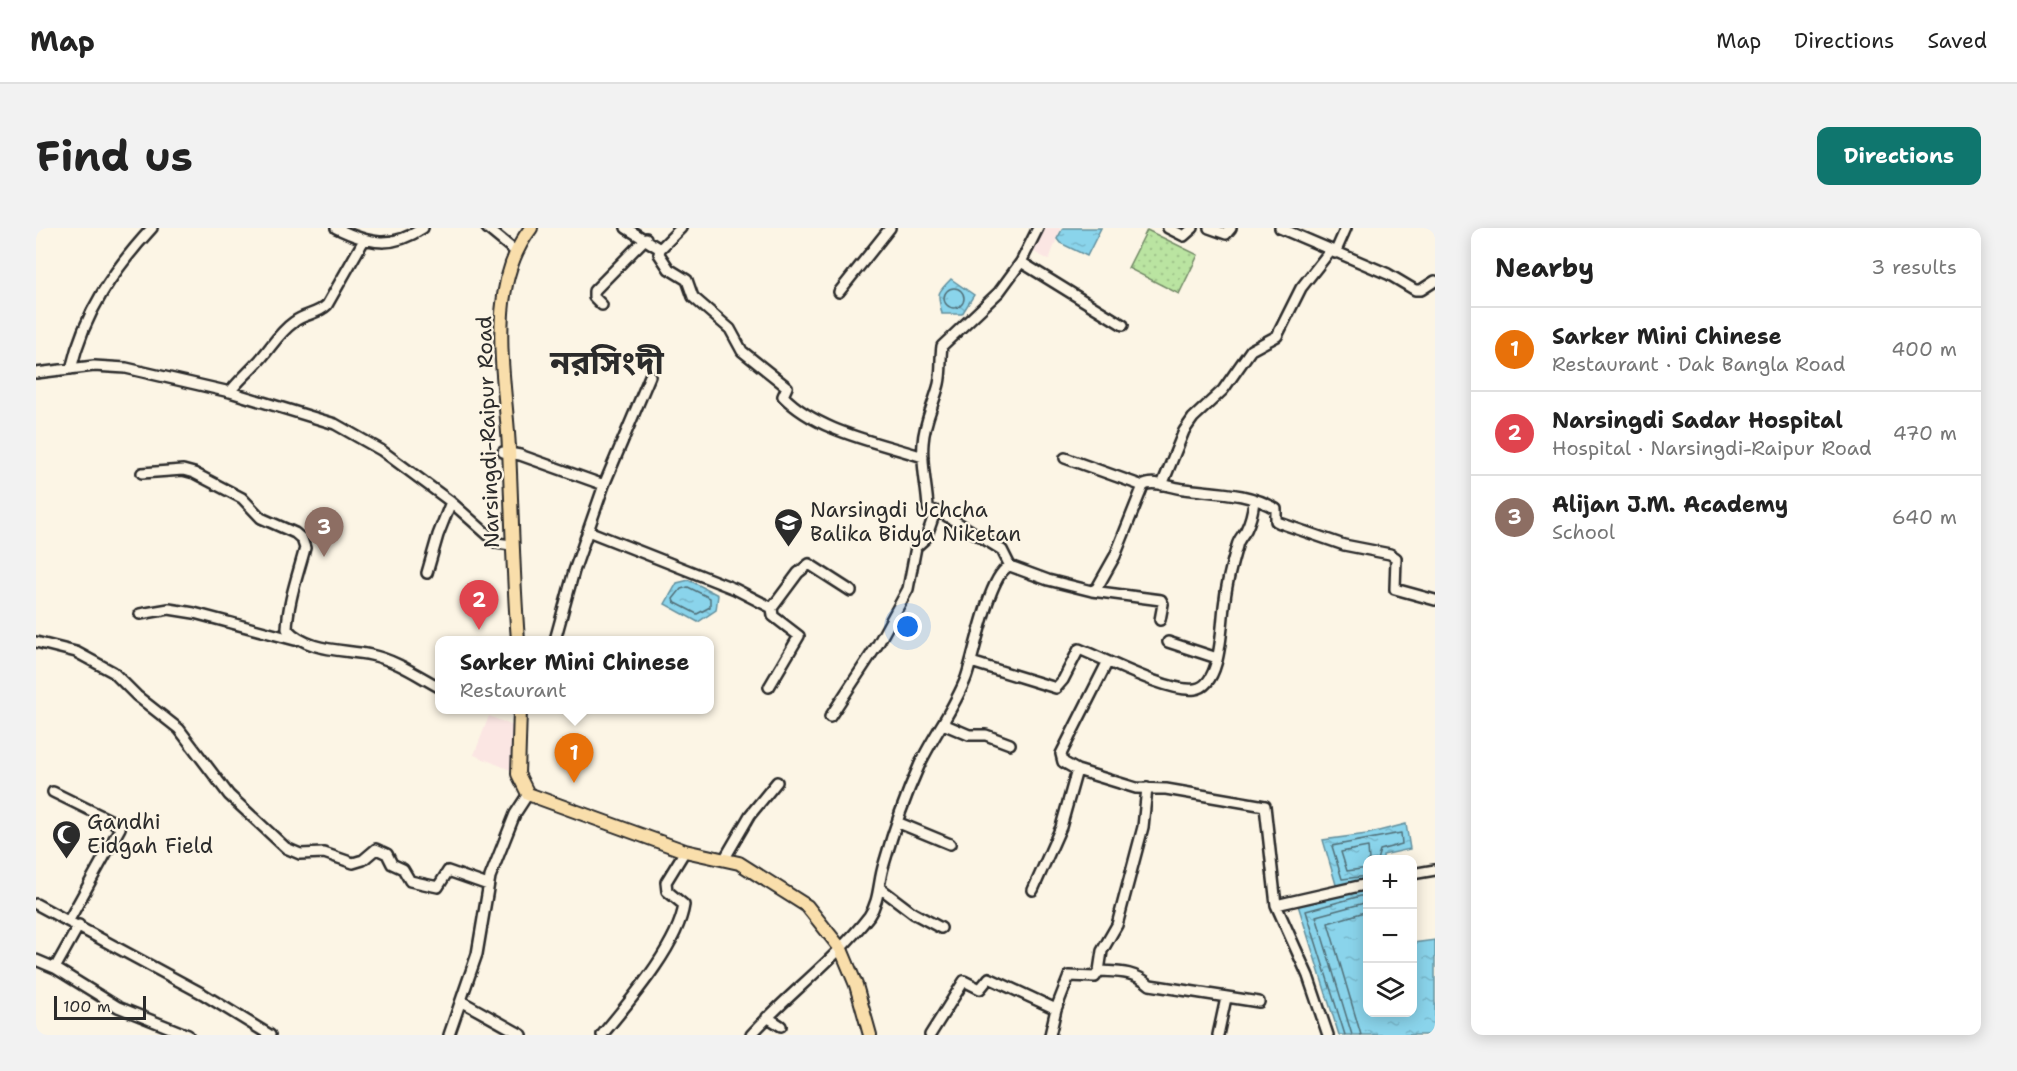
<!DOCTYPE html>
<meta charset="utf-8">
<style>
body{margin:0;font-family:"Shantell Sans","Noto Sans Bengali",sans-serif;background:#f2f2f2;color:#222}
.controls{position:absolute;right:18px;bottom:18px;display:grid;overflow:hidden;border-radius:12px;box-shadow:0 3px 15px #0003}
.controls button{width:54px;height:54px;display:grid;place-items:center;padding:0;border:0;border-bottom:2px solid #e0e0e0;background:#fff;color:#222;font:30px sans-serif}
.scale{position:absolute;left:18px;bottom:15px;width:92px;box-sizing:border-box;padding-left:6px;border:3px solid #2b2b2b;border-top:0;font-size:16px;line-height:21px;white-space:nowrap;color:#2b2b2b;-webkit-text-stroke:4px #fcf5e5;paint-order:stroke}
.you{position:absolute;left:872px;top:399px;width:21px;height:21px;margin:-15px;border:4px solid #fff;border-radius:50%;background:#1a73e8;box-shadow:0 0 0 9px #1a73e833}
.badge{display:grid;place-items:center;width:39px;height:39px;border-radius:50%;background:#0f766e;color:#fff;font-size:20px;font-weight:700}
.pin{position:absolute;translate:-50% -50px;filter:drop-shadow(0 2px 3px #0008)}
.pin::after{content:'';position:absolute;top:32px;width:21px;height:18px;background:inherit;clip-path:polygon(0 0,100% 0,50% 100%)}
.popup{position:absolute;left:399px;top:408px;width:279px;height:78px;box-sizing:border-box;display:grid;place-content:center;border-radius:12px;background:#fff;filter:drop-shadow(0 2px 4px #0005);font-size:20px;white-space:nowrap;color:#767676}
.popup b{font-size:22px;color:#222}
.popup::after{content:'';position:absolute;left:50%;top:100%;margin-left:-12px;border:12px solid transparent;border-top-color:#fff}
.list{margin:0;padding:0;list-style:none}
h2{display:flex;justify-content:space-between;align-items:center;height:78px;margin:0;padding:0 24px;font-size:26px}
h2 small{font-size:20px;font-weight:400;color:#767676}
.list li{display:grid;grid-template-columns:39px 1fr auto;gap:18px;align-items:center;box-sizing:border-box;height:84px;padding:0 24px;border-top:2px solid #e0e0e0}
.list b{display:block;font-size:22px;white-space:nowrap}
.list p{margin:0;font-size:20px;white-space:nowrap;color:#767676}
.list em{font-size:20px;font-style:normal;color:#767676}
.icon{flex:none;width:33px;height:33px;fill:none;stroke:currentColor;stroke-width:2;stroke-linecap:round;stroke-linejoin:round}
.map{position:relative;flex:none;width:1399px;height:807px;overflow:hidden;border-radius:12px}
header{display:flex;align-items:center;gap:36px;box-sizing:border-box;height:84px;padding:0 30px;background:#fff;border-bottom:2px solid #e0e0e0}
header strong{font-size:28px}
nav{display:flex;gap:33px;margin-inline-start:auto;font-size:21px}
.intro{display:flex;align-items:center;justify-content:space-between;box-sizing:border-box;height:144px;padding:0 36px}
h1{margin:0;font-size:42px}
.button{padding:15px 27px;border-radius:12px;background:#0f766e;color:#fff;font-size:21px;font-weight:700}
main{display:flex;gap:36px;padding:0 36px}
aside{flex:1;background:#fff;border-radius:12px;box-shadow:0 3px 15px #0003}
.map>svg:first-child{display:block}
</style>
<header>
<strong>Map</strong>
<nav><a>Map</a><a>Directions</a><a>Saved</a></nav>
</header>
<div class="intro"><h1>Find us</h1><a class="button">Directions</a></div>
<main>
<div class="map">
<svg width="1399" height="807" viewBox="0 0 1399 807">
<defs>
<pattern id="park-dots" width="8" height="8" patternUnits="userSpaceOnUse" patternTransform="scale(1.5)"><rect width="8" height="8" fill="#bae4a1"/><path d="M2 2h.1M6 6h.1" fill="none" stroke="#a0c48b" stroke-width="1.8" stroke-linecap="round"/></pattern>
<pattern id="water-ripples" width="26" height="14" patternUnits="userSpaceOnUse" patternTransform="scale(1.5)"><rect width="26" height="14" fill="#8ad4eb"/><path d="M2 4q2-2 4 0t4 0M15 11q2-2 4 0t4 0" fill="none" stroke="#77b6ca"/></pattern>
</defs>
<rect width="100%" height="100%" fill="#fcf5e5"/>
<filter id="ink" filterUnits="userSpaceOnUse"><feTurbulence type="fractalNoise" baseFrequency=".0167" numOctaves="2"/><feDisplacementMap in="SourceGraphic" scale="12" xChannelSelector="R" yChannelSelector="G"/><feConvolveMatrix kernelMatrix="1 2 1 2 8 2 1 2 1" color-interpolation-filters="sRGB"/></filter>
<g filter="url(#ink)">
<path fill="#fbe6e3" d="M1005,0H1025L1013,32L994,22Z
M453,488L480,499L477,527L482,530L477,543L438,527Z"/>
<path fill="url(#park-dots)" stroke="#728866" stroke-width="1.5" d="M1111,2L1162,27L1143,66L1092,40Z"/>
<path fill="url(#water-ripples)" stroke="#64909e" stroke-width="1.5" d="M1027,0H1065L1051,28L1024,15L1021,11Z
M915,51L938,67L926,86H906C902,65 899,67 915,51Z
M653,352L682,367L680,382L662,394L629,376L641,355Z
M1370,596L1374,621L1347,627V631L1332,632L1331,653L1301,660L1287,612L1331,606Z
M1331,660L1332,784H1376L1377,715L1399,712V807H1303L1262,677Z"/>
<g fill="none" stroke-linecap="round" stroke-linejoin="round">
<path stroke="#516f78" stroke-width="1.5" d="M908 70a10 10 0 1 1 20 0a10 10 0 1 1-20 0Z
M652,359L674,370V379L661,386L638,374L637,371L645,361Z
M1332,640L1311,643L1305,624L1332,619L1333,632
M1332,648L1306,651L1296,618L1365,605L1366,616L1344,622L1341,632
M1309,807L1270,683L1332,666
M1316,807L1280,688L1332,674
M1325,807L1292,695L1332,683"/>
<defs>
<path id="minor" d="M300,0C333,16 356,21 387,0
M451,0L479,23
M590,0L624,21
M645,0L624,21L623,26L633,41L651,52L657,69L694,101L706,123L751,159L747,168C782,204 841,214 887,229
M1132,0L1148,8L1157,0
M1173,0L1190,6L1195,0
M1244,0L1352,46L1379,62H1385L1399,53
M1299,25L1310,0
M985,34L1087,97
M803,64L854,0
M566,77L558,69V63L610,10
M35,141C48,85 78,41 116,0
M0,145L58,138L90,140L194,164L299,196L345,222L415,274L461,315L475,317
M194,164C202,153 211,146 220,136C234,122 241,106 258,94C268,86 282,86 291,77L328,12
M467,224L484,227L568,257
M1029,230L1107,258
M106,245L147,242L158,245L206,270L225,290L259,305L266,311L269,320C262,347 252,373 251,401C272,424 306,421 335,427C359,432 381,447 403,459
M1126,257L1148,203L1157,190L1187,162L1215,122L1241,108L1265,60L1294,23
M552,303L699,361L736,380L762,345L773,336L815,363
M974,338L966,322L909,287L892,280C891,258 885,238 887,215C888,194 898,176 903,156C906,143 904,131 906,118L963,64L985,34L1002,0
M391,345L402,307L415,274
M1056,363L1125,372L1127,376L1124,392
M104,386L133,381L158,385L259,412
M519,412L538,343L568,257L614,148
M0,414L40,424L77,444L101,468L143,501L193,567L250,620L264,626L288,625L317,635L327,632L340,621L351,626L356,636L367,641L374,653L402,659L412,643L452,657
M1132,414L1181,430
M935,434L1020,460L1027,452L1043,421C1069,431 1133,465 1159,461C1187,458 1185,392 1189,371C1191,354 1196,335 1201,318C1202,312 1207,307 1210,302C1215,292 1217,283 1218,272
M1071,435L1025,526L1027,534L1041,542L1100,560L1130,561L1229,578L1240,677L1272,748L1292,807
M733,459L763,408L737,388L736,380
M794,489L842,416L872,361L880,319L890,310L899,284
M907,496L933,507H950L974,516
M1111,560L1107,599L1081,697L1066,723L1063,743C1083,744 1098,743 1114,757L1223,774
M17,564L76,593L84,600L33,692
M863,595L914,616
M689,630L714,587L741,554
M1376,646L1399,642
M844,660L877,685L905,700
M997,662L1025,599L1041,542
M0,676L167,766L234,807
M1240,677L1332,656
M0,732L19,740L82,779L152,807
M19,740L43,697
M425,773L486,807
M731,789L745,798
M413,807L441,726L454,649L479,586L492,566
M566,807C592,775 642,718 648,677L631,663L630,654L649,623
M715,807C752,766 799,732 833,688C844,672 842,654 848,636C857,604 869,569 883,538C897,508 918,481 930,450C938,429 953,344 974,338L1012,352L1056,363L1061,360L1079,328L1107,258C1116,251 1137,260 1148,261C1179,265 1212,264 1240,281V293L1244,295L1308,317L1354,326L1360,330L1359,361L1399,372
M894,807L928,753L944,761L953,750L1020,781
M1014,807L1020,781L1033,748L1059,749L1063,743
M1182,807L1190,770"/>
<path id="major" d="M482,412C477,349 476,285 473,221C470,151 448,61 495,0
M484,482L482,546L492,566L649,623L703,635L771,678L805,721L820,757L834,807"/>
</defs>
<use href="#minor" stroke="#2b2b2b" stroke-width="14"/>
<use href="#major" stroke="#2b2b2b" stroke-width="16"/>
<use href="#minor" stroke="#fcf5e5" stroke-width="9"/>
<use href="#major" stroke="#f9deab" stroke-width="12"/>
</g>
</g>
<defs>
<symbol id="school-pin" viewBox="-11 -11 22 30"><path d="M0 17L-7.5 6A9.5 9.5 0 1 1 7.5 6Z" fill="#2b2b2b" stroke="#fcf5e5"/><path d="M0-5L7-2L0 1L-7-2ZM-4 1L0 2.5L4 1V4Q0 6-4 4Z" fill="#fff"/></symbol>
<symbol id="mosque-pin" viewBox="-11 -11 22 30"><path d="M0 17L-7.5 6A9.5 9.5 0 1 1 7.5 6Z" fill="#2b2b2b" stroke="#fcf5e5"/><path d="M3.5-4.9A6 6 0 1 0 3.5 4.9A5 5 0 1 1 3.5-4.9Z" fill="#fff"/></symbol>
</defs>
<g fill-rule="evenodd">
<use href="#school-pin" x="736" y="278" width="33" height="45"/>
<use href="#mosque-pin" x="14" y="590" width="33" height="45"/>
</g>
<g text-anchor="middle" stroke-width="4.5" stroke-linejoin="round" paint-order="stroke">
<g font-size="21" fill="#2b2b2b" stroke="#fcf5e5">
<text transform="translate(452 204) rotate(-92)" y="7">Narsingdi-Raipur Road</text>
</g>
<g font-size="21" fill="#2b2b2b" stroke="#fcf5e5" text-anchor="start">
<text x="774" y="289">Narsingdi Uchcha<tspan x="774" dy="24">Balika Bidya Niketan</tspan></text>
<text x="51" y="601">Gandhi<tspan x="51" dy="24">Eidgah Field</tspan></text>
</g>
<g font-size="33" font-weight="bold" fill="#2b2b2b" stroke="#fcf5e5">
<text x="571" y="146">নরসিংদী</text>
</g>
</g>
</svg>
<div class="controls">
<button>+</button>
<button>−</button>
<button><svg class="icon" aria-label="layers" viewBox="0 0 24 24"><path d="M12 4l9 5-9 5-9-5zM3 14l9 5 9-5"/></svg></button>
</div>
<div class="scale">100 m</div>
<div class="you"></div>
<div class="pin badge" style="left:538px;top:555px;background:#e8710a">1</div>
<div class="popup"><b>Sarker Mini Chinese</b>Restaurant</div>
<div class="pin badge" style="left:443px;top:402px;background:#e0444e">2</div>
<div class="pin badge" style="left:288px;top:329px;background:#8d6e63">3</div>
</div>
<aside>
<h2>Nearby<small>3 results</small></h2>
<ul class="list">
<li><span class="badge" style="background:#e8710a">1</span><div><b>Sarker Mini Chinese</b><p>Restaurant · Dak Bangla Road</p></div><em>400 m</em></li>
<li><span class="badge" style="background:#e0444e">2</span><div><b>Narsingdi Sadar Hospital</b><p>Hospital · Narsingdi-Raipur Road</p></div><em>470 m</em></li>
<li><span class="badge" style="background:#8d6e63">3</span><div><b>Alijan J.M. Academy</b><p>School</p></div><em>640 m</em></li>
</ul>
</aside>
</main>
